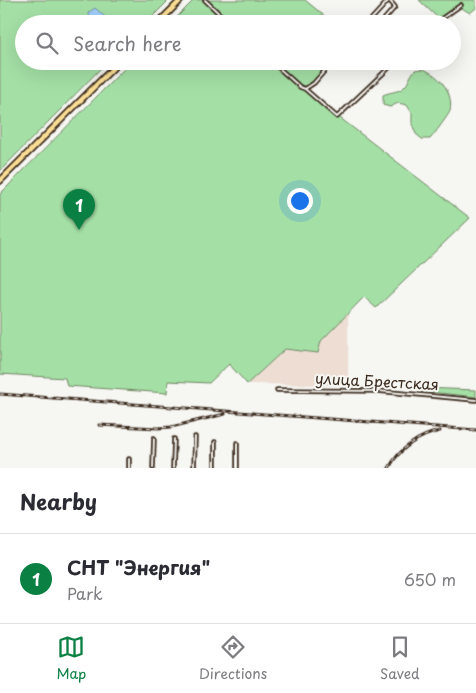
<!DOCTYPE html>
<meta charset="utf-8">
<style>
body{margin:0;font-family:"Playpen Sans",sans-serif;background:#f2f2f3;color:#2b2b33}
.you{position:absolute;left:299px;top:200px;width:18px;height:18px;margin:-12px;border:4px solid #fff;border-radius:50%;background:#1a73e8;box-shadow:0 0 0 8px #1a73e833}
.badge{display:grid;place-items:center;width:32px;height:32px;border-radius:50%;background:#0b8043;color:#fff;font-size:16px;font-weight:700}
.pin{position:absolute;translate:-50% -41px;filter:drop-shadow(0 1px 2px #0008)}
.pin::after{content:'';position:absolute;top:26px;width:18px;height:15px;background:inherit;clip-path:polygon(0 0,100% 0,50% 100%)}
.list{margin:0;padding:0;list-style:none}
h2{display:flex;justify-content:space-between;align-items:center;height:65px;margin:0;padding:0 20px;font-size:21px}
h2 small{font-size:16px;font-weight:400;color:#7c7c81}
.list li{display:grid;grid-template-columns:32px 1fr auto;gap:15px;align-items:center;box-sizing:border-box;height:90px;padding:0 20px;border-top:1px solid #e1e1e2}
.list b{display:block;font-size:19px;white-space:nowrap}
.list p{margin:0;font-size:16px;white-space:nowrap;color:#7c7c81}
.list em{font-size:16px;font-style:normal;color:#7c7c81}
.icon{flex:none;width:28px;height:28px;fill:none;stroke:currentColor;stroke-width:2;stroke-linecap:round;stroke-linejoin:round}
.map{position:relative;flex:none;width:476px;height:468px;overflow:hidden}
.search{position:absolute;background:#fff;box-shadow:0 5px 20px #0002;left:15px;right:15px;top:15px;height:55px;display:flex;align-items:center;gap:12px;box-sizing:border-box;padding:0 18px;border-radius:28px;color:#7c7c81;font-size:19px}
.sheet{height:155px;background:#fff}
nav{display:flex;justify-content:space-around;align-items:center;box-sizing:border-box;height:70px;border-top:1px solid #e1e1e2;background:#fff;font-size:14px;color:#7c7c81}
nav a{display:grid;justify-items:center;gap:2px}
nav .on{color:#0b8043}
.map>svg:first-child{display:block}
</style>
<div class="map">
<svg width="476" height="468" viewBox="0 0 476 468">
<rect width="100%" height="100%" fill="#f6f6f2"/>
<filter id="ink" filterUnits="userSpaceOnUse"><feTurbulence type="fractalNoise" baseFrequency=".02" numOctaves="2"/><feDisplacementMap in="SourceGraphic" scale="10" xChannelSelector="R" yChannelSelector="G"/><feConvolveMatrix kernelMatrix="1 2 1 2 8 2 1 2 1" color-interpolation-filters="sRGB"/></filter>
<g filter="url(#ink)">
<path fill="#edddd3" d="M348,313V385L247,384L285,349L318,353L321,341Z"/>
<path fill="#a4e0a6" stroke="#708562" d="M0,0H169L145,24H24V61H108L0,171Z
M194,0H305L334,24H170Z
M419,0H476V8L470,13L458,6L440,20Z
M132,61H332L305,91L470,218L376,308L364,297L321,341L318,353L285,349L247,384L229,364L209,383L168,381L167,393L67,386L65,378L0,374V194Z
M423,69C439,75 454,92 450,111C450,113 433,136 430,139H422L416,134L412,124V113L407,105L398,103L390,107L383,105V95C389,92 399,92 403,88C408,85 410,75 415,70Z
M421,388L476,390V397L421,391L419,390Z"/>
<path fill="#a1d0fd" stroke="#788ea4" d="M95,8L113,24H95L88,13Z"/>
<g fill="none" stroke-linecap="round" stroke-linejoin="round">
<defs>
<path id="street" d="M205,0L230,24
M367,24L388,1H390L395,7L382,22L383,24
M434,24L461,5
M271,61L300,87L305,89L314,83L333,61
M305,89L337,117L396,61
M277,390L378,391L476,400
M129,468V459
M153,468L154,438
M173,468L174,439
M194,468L195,437
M215,468V442
M237,468V443"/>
<path id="primary" d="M157,24L181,0
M0,181L120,61"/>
</defs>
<use href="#street" stroke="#3b2a1e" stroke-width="5.5"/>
<use href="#primary" stroke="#3b2a1e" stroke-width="8"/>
<use href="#street" stroke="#f6f6f2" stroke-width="2"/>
<use href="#primary" stroke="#fbdf96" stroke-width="4.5"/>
<defs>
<path id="rail" d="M0,394L476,430
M99,425L158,428L171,427L225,414
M389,468C399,449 419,435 440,431"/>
</defs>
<use href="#rail" stroke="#3b2a1e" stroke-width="3"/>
<use href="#rail" stroke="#f6f6f2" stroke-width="1" stroke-dasharray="4" stroke-linecap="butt"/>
</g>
</g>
<g text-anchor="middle" stroke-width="4" stroke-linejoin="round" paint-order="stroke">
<g font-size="15" fill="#3b2a1e" stroke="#f6f6f2">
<text transform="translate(377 382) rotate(3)" y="5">улица Брестская</text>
</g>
</g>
</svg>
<div class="you"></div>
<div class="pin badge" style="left:79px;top:230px">1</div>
<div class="search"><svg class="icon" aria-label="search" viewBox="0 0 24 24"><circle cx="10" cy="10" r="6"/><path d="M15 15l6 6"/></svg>Search here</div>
</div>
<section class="sheet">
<h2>Nearby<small></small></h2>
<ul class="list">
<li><span class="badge">1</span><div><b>СНТ &quot;Энергия&quot;</b><p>Park</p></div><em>650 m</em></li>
</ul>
</section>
<nav>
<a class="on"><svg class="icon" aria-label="map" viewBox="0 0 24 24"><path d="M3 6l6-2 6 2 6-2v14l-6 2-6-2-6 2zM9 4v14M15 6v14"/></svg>Map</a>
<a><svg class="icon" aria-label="directions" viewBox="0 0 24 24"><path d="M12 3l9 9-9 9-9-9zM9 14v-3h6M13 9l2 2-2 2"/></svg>Directions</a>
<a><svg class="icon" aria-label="saved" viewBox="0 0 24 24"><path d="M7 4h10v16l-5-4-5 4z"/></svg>Saved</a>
</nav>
